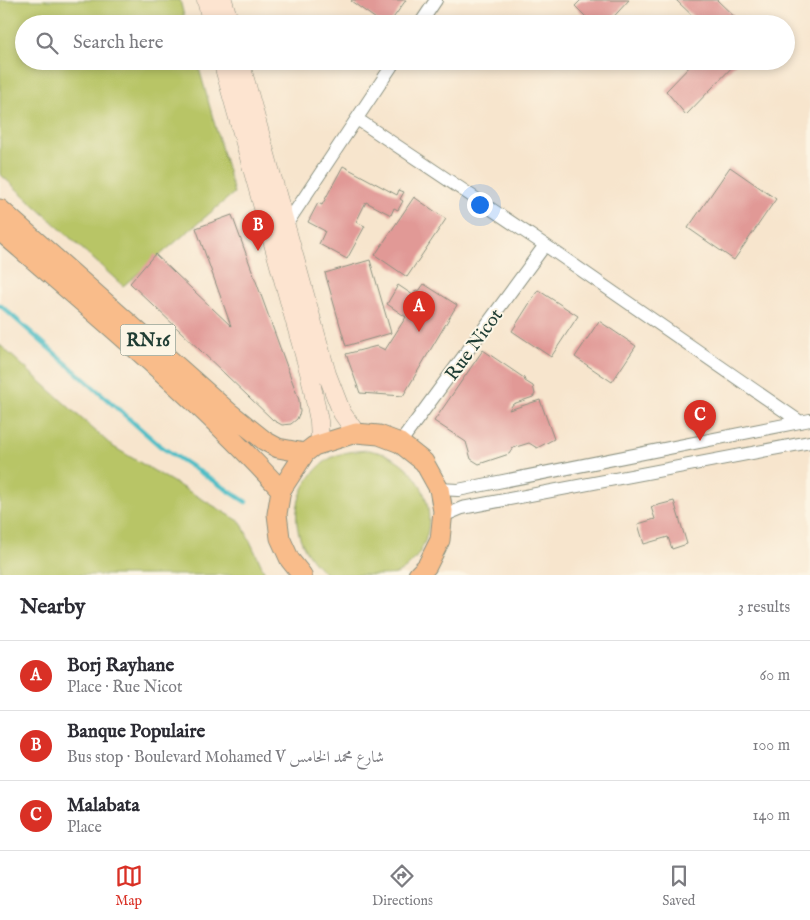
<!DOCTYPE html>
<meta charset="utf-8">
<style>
body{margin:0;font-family:"IM FELL English",Amiri,serif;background:#f2f2f3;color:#2b2b33}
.you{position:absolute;left:479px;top:204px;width:18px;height:18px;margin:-12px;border:4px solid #fff;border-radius:50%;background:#1a73e8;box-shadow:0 0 0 8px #1a73e833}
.badge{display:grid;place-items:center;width:32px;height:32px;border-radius:50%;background:#d93025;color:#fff;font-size:16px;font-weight:700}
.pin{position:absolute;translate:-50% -41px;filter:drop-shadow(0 1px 2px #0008)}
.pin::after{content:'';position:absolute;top:26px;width:18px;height:15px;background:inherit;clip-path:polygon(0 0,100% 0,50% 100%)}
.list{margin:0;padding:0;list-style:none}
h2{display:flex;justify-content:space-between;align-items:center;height:65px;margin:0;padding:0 20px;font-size:21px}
h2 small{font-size:16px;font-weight:400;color:#7c7c81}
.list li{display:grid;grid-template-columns:32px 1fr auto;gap:15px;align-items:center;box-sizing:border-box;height:70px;padding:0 20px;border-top:1px solid #e1e1e2}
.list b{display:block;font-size:19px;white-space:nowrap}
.list p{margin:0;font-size:16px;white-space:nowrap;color:#7c7c81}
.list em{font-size:16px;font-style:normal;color:#7c7c81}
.icon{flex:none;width:28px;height:28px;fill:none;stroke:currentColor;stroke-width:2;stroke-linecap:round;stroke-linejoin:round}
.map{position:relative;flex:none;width:810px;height:575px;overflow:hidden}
.search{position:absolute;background:#fff;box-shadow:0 2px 8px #0003;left:15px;right:15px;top:15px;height:55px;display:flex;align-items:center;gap:12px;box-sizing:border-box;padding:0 18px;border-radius:28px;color:#7c7c81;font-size:19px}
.sheet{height:275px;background:#fff}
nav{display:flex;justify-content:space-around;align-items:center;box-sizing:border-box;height:70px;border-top:1px solid #e1e1e2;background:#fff;font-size:14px;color:#7c7c81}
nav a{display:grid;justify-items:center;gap:2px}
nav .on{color:#d93025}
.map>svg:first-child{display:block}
</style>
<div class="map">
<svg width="810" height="575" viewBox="0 0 810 575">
<rect width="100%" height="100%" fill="#fcf5e5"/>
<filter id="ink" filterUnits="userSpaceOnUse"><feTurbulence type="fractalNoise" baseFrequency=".02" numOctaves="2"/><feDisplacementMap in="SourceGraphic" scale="10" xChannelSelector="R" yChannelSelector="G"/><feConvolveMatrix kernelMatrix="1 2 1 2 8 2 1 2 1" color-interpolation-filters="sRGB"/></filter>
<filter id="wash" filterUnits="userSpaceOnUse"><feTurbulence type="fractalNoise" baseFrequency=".0096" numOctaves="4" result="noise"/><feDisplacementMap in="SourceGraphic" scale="20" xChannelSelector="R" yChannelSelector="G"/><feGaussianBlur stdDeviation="1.12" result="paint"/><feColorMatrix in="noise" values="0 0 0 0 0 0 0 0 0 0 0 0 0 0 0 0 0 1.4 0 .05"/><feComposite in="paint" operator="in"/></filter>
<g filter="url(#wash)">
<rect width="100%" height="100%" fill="#f7e5cd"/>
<path fill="#b8c566" stroke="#6c814d" d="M0,0H180L186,24H24V61H197L234,193L123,286L0,174Z
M0,345L112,446L241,522L266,575H0Z
M369,450C376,452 385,453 391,457C423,473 439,514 422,548C417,558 406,570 396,574C390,575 379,575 373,575C364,575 333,575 327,574C318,568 310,558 305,549C288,518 298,482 326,461C338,452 354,451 369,450Z"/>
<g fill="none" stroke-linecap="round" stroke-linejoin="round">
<path stroke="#50bec6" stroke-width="4.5" d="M0,305L160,446L246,502"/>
</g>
<g id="blocks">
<path fill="#e19996" d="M352,0H406L389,24H383L351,1Z
M581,0H629L607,24H593L575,6Z
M676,0H717L742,24H701Z
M695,61H738L686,115L666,91Z
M343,166L397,195L399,190L404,192L400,199L403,201L398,210L394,208L391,215L366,202L356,222L365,226L347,259L319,244L325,231L308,222L318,203L322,205Z
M730,167L776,199L734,260L688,228Z
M414,197L446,219L407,277L375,255Z
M232,215L299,400L300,412L297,419L291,424L282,425L273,420L130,283L155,254L231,326L196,228Z
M370,260L391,333L346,346L325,273Z
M424,284L457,305L403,396L360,393L346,354L377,346L385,350L406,317L387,304L398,285L413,295L416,290L419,291Z
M538,290L578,316L551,357L512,331Z
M599,321L636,346L612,382L575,357Z
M483,350L524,378L525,381L533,386L535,394L533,397L513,404L509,410L540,400L554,439L537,448L529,443L513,448L509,454L479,464L471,459L466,442L434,421Z
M674,501L687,544L672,549L668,537L644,544L638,524L655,519L651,507Z"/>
</g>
</g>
<g filter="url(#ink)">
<use href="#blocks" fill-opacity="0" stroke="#8b9180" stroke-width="1"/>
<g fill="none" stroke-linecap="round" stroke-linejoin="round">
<defs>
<path id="minor" d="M420,24L436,0
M357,119L545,245L799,421
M286,225L395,61
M400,443L545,245
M439,489L458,490L810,420
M443,516L462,508L810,442"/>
<path id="secondary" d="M206,0L212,24
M223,0L230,24
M222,61L310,376L319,421L320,443
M240,61L327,374L342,413L356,433"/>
<path id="primary" d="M0,209L230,413L265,441L278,448L305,453
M0,231C96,314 195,396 281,490
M302,575L290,560L280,538L277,514L281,490L305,453L314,446L356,433L379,435L400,443L424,462L439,489L443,511L440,540L427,566L418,575"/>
</defs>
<use href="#minor" stroke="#8b9180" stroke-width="14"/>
<use href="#secondary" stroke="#8b9180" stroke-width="19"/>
<use href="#primary" stroke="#8b9180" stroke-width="21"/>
<use href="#minor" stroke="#fff" stroke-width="12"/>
<use href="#secondary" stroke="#fde4d0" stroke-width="18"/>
<use href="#primary" stroke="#f9bc8a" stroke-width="19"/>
</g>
</g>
<g text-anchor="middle" stroke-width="4" stroke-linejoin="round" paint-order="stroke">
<rect fill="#fcf5e5" stroke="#617469" stroke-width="1" x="120.5" y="324.5" width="55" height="31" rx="4"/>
<g font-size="18" font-weight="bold" fill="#1f3d34">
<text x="148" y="346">RN16</text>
</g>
<g font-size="19" fill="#1f3d34" stroke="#fcf5e5">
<text transform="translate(473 344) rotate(-54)" y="7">Rue Nicot</text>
</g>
</g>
</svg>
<div class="you"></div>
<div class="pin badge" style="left:419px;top:332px">A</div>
<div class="pin badge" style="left:258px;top:251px">B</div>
<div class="pin badge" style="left:700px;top:441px">C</div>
<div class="search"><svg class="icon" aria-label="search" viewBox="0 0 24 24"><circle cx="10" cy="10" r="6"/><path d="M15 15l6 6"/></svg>Search here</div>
</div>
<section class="sheet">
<h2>Nearby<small>3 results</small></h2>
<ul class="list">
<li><span class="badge">A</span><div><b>Borj Rayhane</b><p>Place · Rue Nicot</p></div><em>60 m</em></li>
<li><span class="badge">B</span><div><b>Banque Populaire</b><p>Bus stop · Boulevard Mohamed V شارع محمد الخامس</p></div><em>100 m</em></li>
<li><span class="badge">C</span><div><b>Malabata</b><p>Place</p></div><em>140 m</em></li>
</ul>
</section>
<nav>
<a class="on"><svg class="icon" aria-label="map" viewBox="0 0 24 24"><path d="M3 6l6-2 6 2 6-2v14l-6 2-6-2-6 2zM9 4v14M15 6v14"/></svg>Map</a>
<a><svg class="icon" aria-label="directions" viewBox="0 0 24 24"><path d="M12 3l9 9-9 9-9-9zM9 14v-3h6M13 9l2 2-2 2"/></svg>Directions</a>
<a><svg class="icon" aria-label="saved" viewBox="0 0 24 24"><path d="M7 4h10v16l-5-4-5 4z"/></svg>Saved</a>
</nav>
